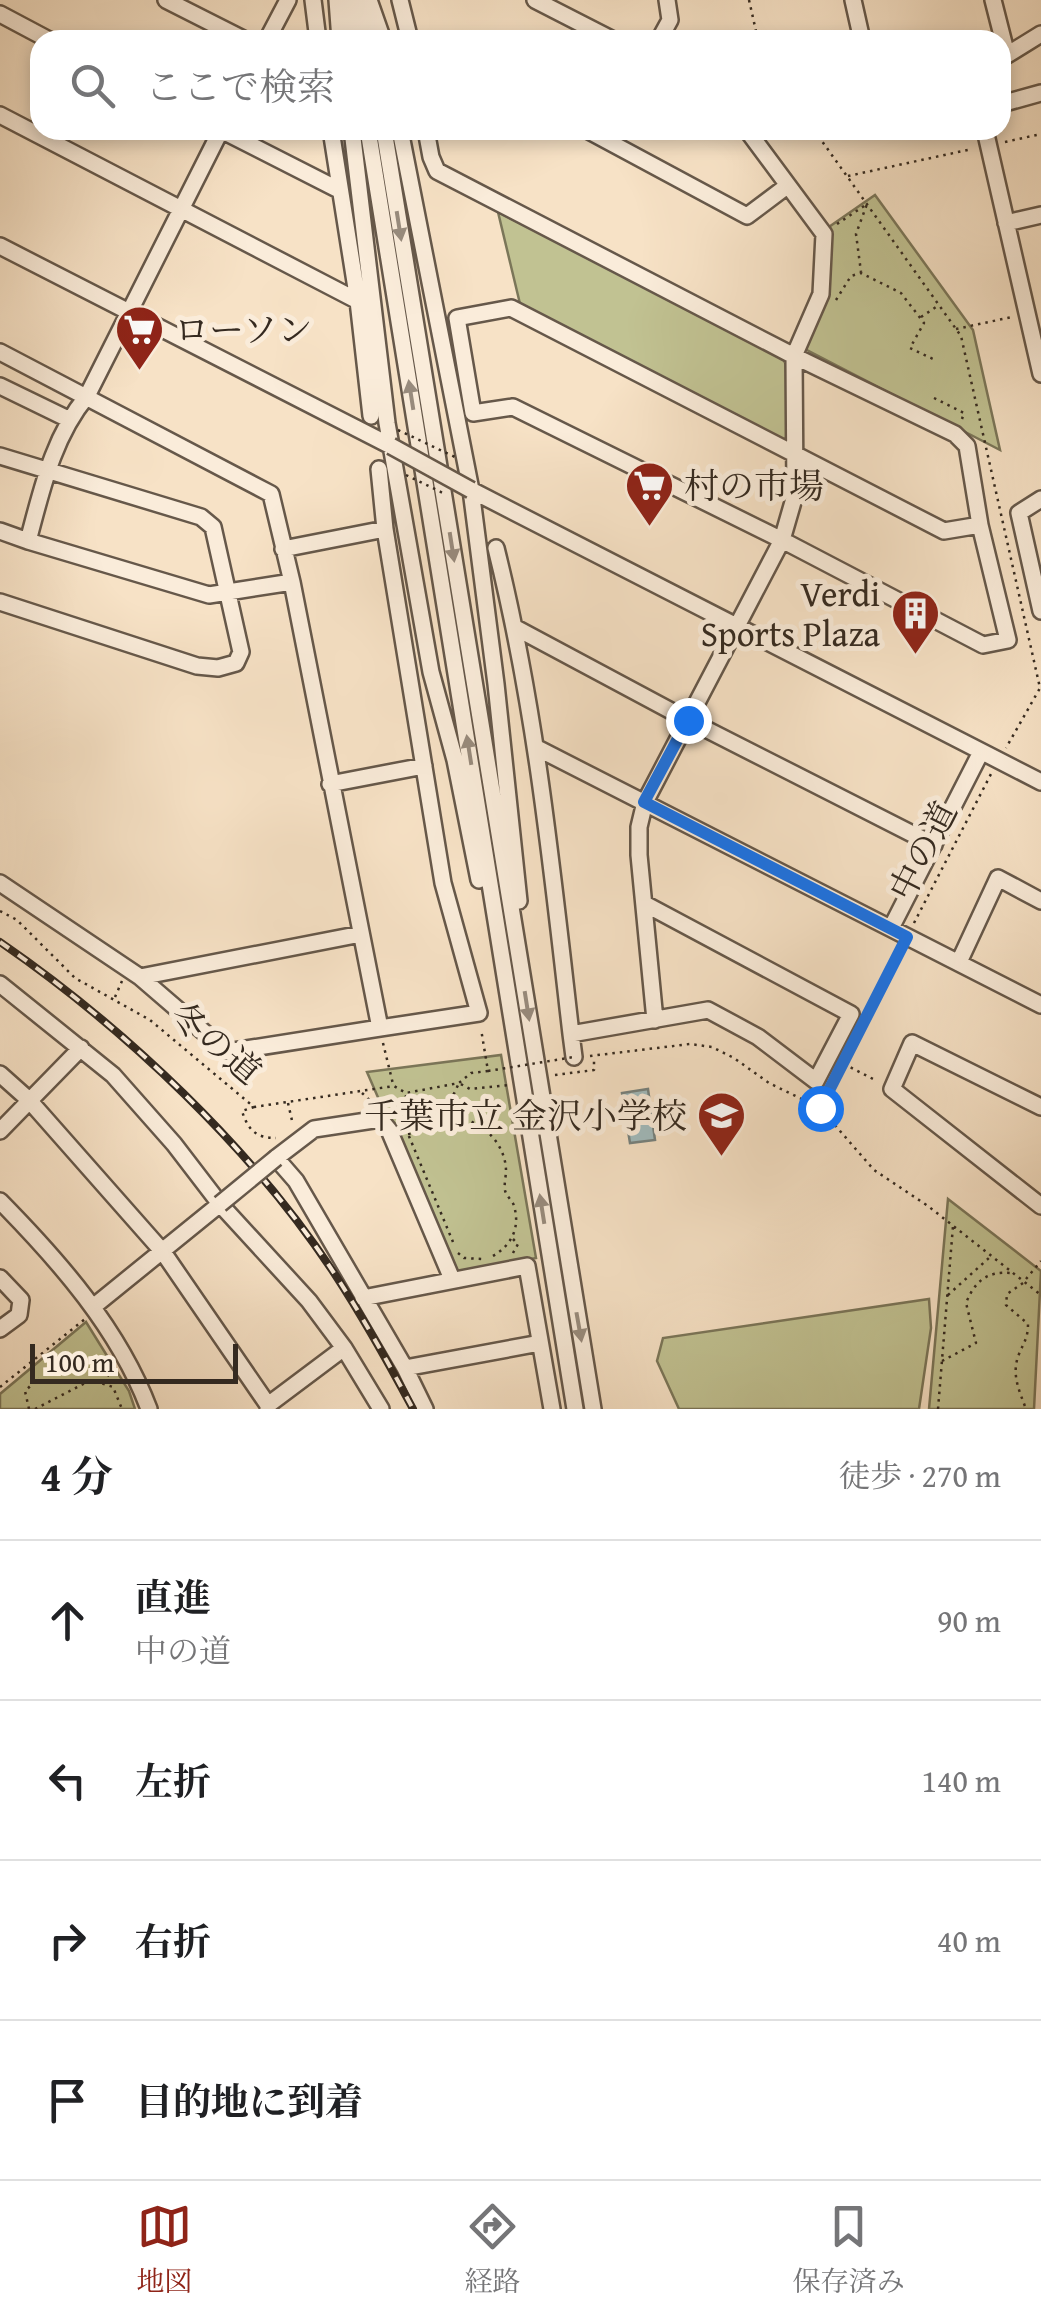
<!DOCTYPE html>
<html lang="ja">
<meta charset="utf-8">
<style>
body{margin:0;font-family:"Gentium Book Plus","Noto Serif JP",serif;background:#f2f2f2;color:#202124}
.scale{position:absolute;left:30px;bottom:25px;width:208px;box-sizing:border-box;padding-left:10px;border:5px solid #352a20;border-top:0;font-size:28px;line-height:35px;white-space:nowrap;color:#352a20;-webkit-text-stroke:8px #faecda;paint-order:stroke}
.stop{position:absolute;width:30px;height:30px;margin:-22px;border:8px solid #1a73e8;border-radius:50%;background:#fff}
.stop.end{background:#1a73e8;border-color:#fff;box-shadow:0 2px 10px #0008}
.list{margin:0;padding:0;list-style:none}
h2{display:flex;justify-content:space-between;align-items:center;height:130px;margin:0;padding:0 40px;font-size:42px}
h2 small{font-size:32px;font-weight:400;color:#757577}
.list li{display:grid;grid-template-columns:65px 1fr auto;gap:30px;align-items:center;box-sizing:border-box;height:160px;padding:0 40px;border-top:2px solid #e0e0e0}
.list b{display:block;font-size:38px;white-space:nowrap}
.list p{margin:0;font-size:32px;white-space:nowrap;color:#757577}
.list em{font-size:32px;font-style:normal;color:#757577}
.icon{flex:none;width:55px;height:55px;fill:none;stroke:currentColor;stroke-width:2;stroke-linecap:round;stroke-linejoin:round}
.map{position:relative;flex:none;width:1041px;height:1409px;overflow:hidden}
.search{position:absolute;background:#fff;box-shadow:0 5px 15px #0003;left:30px;right:30px;top:30px;height:110px;display:flex;align-items:center;gap:25px;box-sizing:border-box;padding:0 35px;border-radius:30px;color:#757577;font-size:38px}
.sheet{height:770px;background:#fff}
nav{display:flex;justify-content:space-around;align-items:center;box-sizing:border-box;height:140px;border-top:2px solid #e0e0e0;background:#fff;font-size:28px;color:#757577}
nav a{display:grid;justify-items:center;gap:5px}
nav .on{color:#8f2418}
.map>svg:first-child{display:block}
</style>
<div class="map">
<svg width="1041" height="1409" viewBox="0 0 1041 1409">
<defs>
<pattern id="water-ripples" width="26" height="14" patternUnits="userSpaceOnUse" patternTransform="scale(2.5)"><rect width="26" height="14" fill="#a1bcbf"/><path d="M2 4q2-2 4 0t4 0M15 11q2-2 4 0t4 0" fill="none" stroke="#84999b"/></pattern>
</defs>
<rect width="100%" height="100%" fill="#f7e2c6"/>
<filter id="stains"><feTurbulence type="fractalNoise" baseFrequency=".002" numOctaves="4"/><feColorMatrix values="0 0 0 0 .2 0 0 0 0 .09 0 0 0 0 .02 0 0 0 .5 -.17"/></filter>
<radialGradient id="worn" r=".72"><stop offset=".6" stop-color="#630" stop-opacity="0"/><stop offset="1" stop-color="#630" stop-opacity=".3"/></radialGradient>
<path fill="#c1c292" stroke="#7b7659" stroke-width="2.5" d="M875,195L973,330L1000,450L803,348L826,229Z
M498,212L782,356L786,365L789,450L521,308Z
M501,1055L536,1258L455,1275L367,1072Z
M948,1199L1041,1271L1034,1409H929Z
M929,1299L931,1328L919,1409H679L657,1361L663,1338Z
M86,1322L129,1391L135,1409H0V1394Z"/>
<path fill="url(#water-ripples)" stroke="#76827f" stroke-width="2.5" d="M648,1089L655,1140L630,1143L622,1093Z"/>
<g fill="none" stroke-linecap="round" stroke-linejoin="round">
<defs>
<path id="minor" d="M166,0L245,40
M313,0L318,40
M337,0L340,40
M348,0L354,40
M363,0L369,40
M369,0L383,40
M400,0L410,40
M535,0L613,40
M853,0L862,40
M993,0L1007,55
M0,14L49,40
M267,40L288,0
M659,40L670,20L667,0
M1002,58L1041,34
M1001,104L1041,93
M0,115L358,301
M221,130L339,190
M331,130L358,301L371,416
M352,130L387,423L431,672L455,760L479,880
M368,130L575,1409
M384,130L593,1409
M400,130L471,490L496,684L519,901
M426,130L431,157L437,171L794,356L795,495L782,540L645,802L639,827V855L655,1020
M587,130L747,216L787,186
M747,130L824,234L821,294L794,356L955,434L967,446L980,525L1008,640L983,645L782,540L513,407L473,413L457,318L511,308L944,531L980,525
M985,130L1041,374
M1006,223L1041,215
M0,246L391,446
M0,352L271,494L292,582L380,1028L479,1013L443,883L385,529L379,469
M0,386L68,419
M0,456L201,517L213,527L241,652L236,663L218,668L197,666L0,602
M471,490L1041,782
M1041,499L1019,513L1041,611
M0,531L28,541C42,489 53,437 87,396L221,130
M28,541L209,595L292,582
M496,548C536,708 552,870 571,1034L708,1010L758,1037L816,1081L851,1014L645,904
M283,549L385,529
M516,628L688,720L934,845
M537,748L1041,1005
M330,784L424,766
M0,883L140,977L227,1052L380,1028
M891,928L981,752
M959,962L998,878L1041,901
M140,977L361,934
M0,984L113,1075L174,1144L220,1204L309,1301L344,1348L381,1409
M571,1034L574,1057
M0,1074L28,1099L163,1252L268,1405
M1041,1107L912,1043L892,1089L1041,1206
M0,1131L81,1048
M0,1201C59,1261 119,1329 149,1409
M0,1278L21,1300L19,1315L0,1329
M363,1298L527,1266L552,1409
M93,1307L220,1204
M405,1368L540,1343
M268,1409V1405L344,1348
M425,1409L405,1368L296,1181L276,1158L314,1129L380,1119L389,1130L452,1279"/>
</defs>
<use href="#minor" stroke="#66584a" stroke-width="20"/>
<path stroke="#352a20" stroke-width="2.5" stroke-dasharray="2.5 5" stroke-linecap="butt" d="M749,0L758,40
M814,130L961,336L1040,688L1006,748
M1005,142L1041,134
M848,176L972,149
M837,224L867,204L856,234L861,272
M836,300L851,276L861,273L901,293L924,323L910,348L933,359
M921,317L939,305
M956,329L1012,317
M934,398L964,413L962,419
M0,911L17,920L75,978L150,1020L254,1107L394,1086L406,1093L459,1083L471,1073L488,1071L481,1029
M914,923L991,774L995,776
M115,997L122,981
M383,1043L393,1084
M590,1056L690,1044L712,1047L734,1058L769,1083L820,1108L874,1170L928,1206L1041,1295
M844,1064L877,1081
M555,1075L594,1070V1057
M362,1093L375,1105
M288,1103L293,1125
M821,1106L902,948
M254,1107L242,1111C248,1130 256,1138 276,1138
M392,1110L406,1111L429,1126
M444,1115L459,1083L470,1089L509,1085
M402,1119L406,1111V1093
M406,1129L453,1242
M408,1134C435,1131 440,1108 472,1122C491,1130 506,1150 506,1171C506,1177 503,1188 506,1193C508,1198 513,1201 514,1206C521,1229 510,1247 491,1257
M513,1239L518,1244L513,1253
M458,1253L464,1258L483,1259
M1026,1279L1041,1261
M1023,1283L1007,1294L1006,1305L1028,1324C1028,1338 1024,1342 1019,1354C1011,1374 1019,1390 1026,1409
M948,1295L990,1257
M942,1361L976,1343L966,1303C975,1281 987,1271 1011,1273
M104,1383L112,1368
M0,1387L85,1319
M29,1409L25,1391L39,1378
M35,1409L91,1380L113,1387L122,1409
M938,1409L953,1226"/>
<use href="#minor" stroke="#faecda" stroke-width="15"/>
<defs>
<path id="rail" d="M0,942C125,1028 253,1149 336,1276C364,1319 389,1364 413,1409"/>
</defs>
<use href="#rail" stroke="#352a20" stroke-width="8"/>
<use href="#rail" stroke="#faecda" stroke-width="4" stroke-dasharray="11" stroke-linecap="butt"/>
<defs>
<path id="minor-bridge" d="M391,446L471,490
M220,1204L276,1158"/>
</defs>
<use href="#minor-bridge" stroke="#66584a" stroke-width="20" stroke-linecap="butt"/>
<path stroke="#352a20" stroke-width="2.5" stroke-dasharray="2.5 5" stroke-linecap="butt" d="M398,430L455,457
M406,475L445,494
M488,1071L574,1057"/>
<use href="#minor-bridge" stroke="#faecda" stroke-width="15"/>
</g>
<defs><path id="oneway-solid" d="M-6-.8H1V-3.2L6.5 0L1 3.2V.8H-6Z" transform="scale(2.5)"/></defs>
<g fill="#988b7d">
<use href="#oneway-solid" transform="translate(399 226) rotate(81)"/>
<use href="#oneway-solid" transform="translate(411 395) rotate(-99)"/>
<use href="#oneway-solid" transform="translate(452 547) rotate(81)"/>
<use href="#oneway-solid" transform="translate(469 750) rotate(-99)"/>
<use href="#oneway-solid" transform="translate(527 1006) rotate(81)"/>
<use href="#oneway-solid" transform="translate(542 1209) rotate(-99)"/>
<use href="#oneway-solid" transform="translate(579 1327) rotate(80)"/>
</g>
<g fill="none" stroke-linecap="round" stroke-linejoin="round">
<path stroke="#1a73e8" stroke-width="12" d="M688,720L644,802L907,937L820,1108"/>
</g>
<defs>
<symbol id="supermarket-pin" viewBox="-11 -11 22 30"><path d="M0 17L-7.5 6A9.5 9.5 0 1 1 7.5 6Z" fill="#8f2418" stroke="#faecda"/><path d="M-6-5.5h2.5l.6 2H6L4.5 2H-2.5L-4.4-4H-6ZM-1.5 3.2a1.3 1.3 0 1 0 .1 0ZM3 3.2a1.3 1.3 0 1 0 .1 0Z" fill="#fff"/></symbol>
<symbol id="building-pin" viewBox="-11 -11 22 30"><path d="M0 17L-7.5 6A9.5 9.5 0 1 1 7.5 6Z" fill="#8f2418" stroke="#faecda"/><path d="M-4-6H4V6H1V3H-1V6H-4ZM-2.5-4.3h1.7v1.8h-1.7ZM.8-4.3h1.7v1.8H.8ZM-2.5-1h1.7V.8h-1.7ZM.8-1h1.7V.8H.8Z" fill="#fff"/></symbol>
<symbol id="school-pin" viewBox="-11 -11 22 30"><path d="M0 17L-7.5 6A9.5 9.5 0 1 1 7.5 6Z" fill="#8f2418" stroke="#faecda"/><path d="M0-5L7-2L0 1L-7-2ZM-4 1L0 2.5L4 1V4Q0 6-4 4Z" fill="#fff"/></symbol>
</defs>
<g fill-rule="evenodd">
<use href="#supermarket-pin" x="112" y="302" width="55" height="75"/>
<use href="#supermarket-pin" x="622" y="458" width="55" height="75"/>
<use href="#building-pin" x="888" y="586" width="55" height="75"/>
<use href="#school-pin" x="694" y="1088" width="55" height="75"/>
</g>
<g text-anchor="middle" stroke-width="10" stroke-linejoin="round" paint-order="stroke">
<g font-size="35" fill="#352a20" stroke="#faecda" text-anchor="start">
<text x="174" y="342">ローソン</text>
<text x="684" y="498">村の市場</text>
<text x="880" y="606" text-anchor="end">Verdi<tspan x="880" dy="40">Sports Plaza</tspan></text>
<text x="687" y="1128" text-anchor="end">千葉市立 金沢小学校</text>
</g>
<g font-size="35" fill="#352a20" stroke="#faecda">
<text transform="translate(923 851) rotate(-63)" y="12">中の道</text>
<text transform="translate(216 1043) rotate(40)" y="12">冬の道</text>
</g>
</g>
<rect width="100%" height="100%" filter="url(#stains)"/>
<rect width="100%" height="100%" fill="url(#worn)"/>
</svg>
<div class="scale">100 m</div>
<div class="stop" style="left:820px;top:1108px"></div>
<div class="stop end" style="left:688px;top:720px"></div>
<div class="search"><svg class="icon" aria-label="search" viewBox="0 0 24 24"><circle cx="10" cy="10" r="6"/><path d="M15 15l6 6"/></svg>ここで検索</div>
</div>
<section class="sheet">
<h2>4 分<small>徒歩 · 270 m</small></h2>
<ul class="list">
<li><svg class="icon" aria-label="ahead" viewBox="0 0 24 24"><path d="M12 20V5M6 11l6-6 6 6"/></svg><div><b>直進</b><p>中の道</p></div><em>90 m</em></li>
<li><svg class="icon" aria-label="left" viewBox="0 0 24 24"><path d="M17 20v-9H6M10 6l-5 5 5 5"/></svg><div><b>左折</b></div><em>140 m</em></li>
<li><svg class="icon" aria-label="right" viewBox="0 0 24 24"><path d="M7 20v-9h11M14 6l5 5-5 5"/></svg><div><b>右折</b></div><em>40 m</em></li>
<li><svg class="icon" aria-label="arrive" viewBox="0 0 24 24"><path d="M6 21V4h12l-3 4 3 4H6"/></svg><div><b>目的地に到着</b></div></li>
</ul>
</section>
<nav>
<a class="on"><svg class="icon" aria-label="map" viewBox="0 0 24 24"><path d="M3 6l6-2 6 2 6-2v14l-6 2-6-2-6 2zM9 4v14M15 6v14"/></svg>地図</a>
<a><svg class="icon" aria-label="directions" viewBox="0 0 24 24"><path d="M12 3l9 9-9 9-9-9zM9 14v-3h6M13 9l2 2-2 2"/></svg>経路</a>
<a><svg class="icon" aria-label="saved" viewBox="0 0 24 24"><path d="M7 4h10v16l-5-4-5 4z"/></svg>保存済み</a>
</nav>
